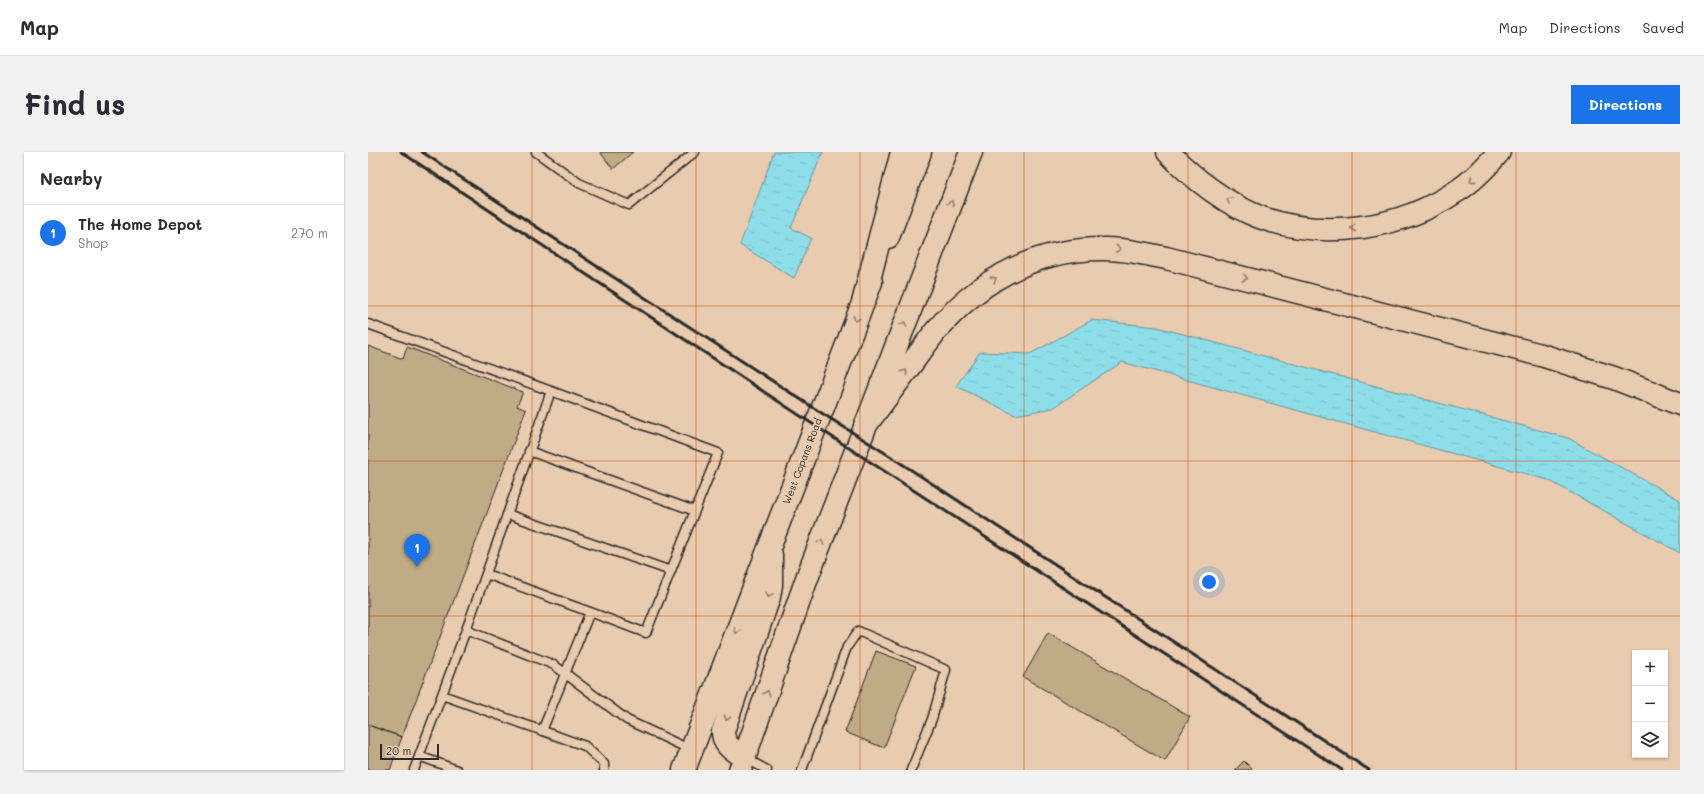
<!DOCTYPE html>
<meta charset="utf-8">
<style>
body{margin:0;font-family:Mali,sans-serif;background:#f2f2f3;color:#2b2b33}
.controls{position:absolute;right:12px;bottom:12px;display:grid;overflow:hidden;border-radius:0px;box-shadow:0 1px 3px #0004}
.controls button{width:36px;height:36px;display:grid;place-items:center;padding:0;border:0;border-bottom:1px solid #e1e1e2;background:#fff;color:#2b2b33;font:20px sans-serif}
.scale{position:absolute;left:12px;bottom:10px;width:59px;box-sizing:border-box;padding-left:4px;border:2px solid #2b2b2b;border-top:0;font-size:11px;line-height:14px;white-space:nowrap;color:#2b2b2b;-webkit-text-stroke:3px #e9ccb0;paint-order:stroke}
.you{position:absolute;left:841px;top:430px;width:14px;height:14px;margin:-10px;border:3px solid #fff;border-radius:50%;background:#1a73e8;box-shadow:0 0 0 6px #1a73e833}
.badge{display:grid;place-items:center;width:26px;height:26px;border-radius:50%;background:#1a73e8;color:#fff;font-size:13px;font-weight:700}
.pin{position:absolute;translate:-50% -33px;filter:drop-shadow(0 1px 2px #0008)}
.pin::after{content:'';position:absolute;top:21px;width:14px;height:12px;background:inherit;clip-path:polygon(0 0,100% 0,50% 100%)}
.list{margin:0;padding:0;list-style:none}
h2{display:flex;justify-content:space-between;align-items:center;height:52px;margin:0;padding:0 16px;font-size:17px}
h2 small{font-size:13px;font-weight:400;color:#7c7c81}
.list li{display:grid;grid-template-columns:26px 1fr auto;gap:12px;align-items:center;box-sizing:border-box;height:56px;padding:0 16px;border-top:1px solid #e1e1e2}
.list b{display:block;font-size:15px;white-space:nowrap}
.list p{margin:0;font-size:13px;white-space:nowrap;color:#7c7c81}
.list em{font-size:13px;font-style:normal;color:#7c7c81}
.icon{flex:none;width:22px;height:22px;fill:none;stroke:currentColor;stroke-width:2;stroke-linecap:round;stroke-linejoin:round}
.map{position:relative;flex:none;width:1312px;height:618px;overflow:hidden;border-radius:0px}
header{display:flex;align-items:center;gap:24px;box-sizing:border-box;height:56px;padding:0 20px;background:#fff;border-bottom:1px solid #e1e1e2}
header strong{font-size:19px}
nav{display:flex;gap:22px;margin-inline-start:auto;font-size:14px}
.intro{display:flex;align-items:center;justify-content:space-between;box-sizing:border-box;height:96px;padding:0 24px}
h1{margin:0;font-size:28px}
.button{padding:10px 18px;border-radius:0px;background:#1a73e8;color:#fff;font-size:14px;font-weight:700}
main{display:flex;gap:24px;padding:0 24px}
aside{flex:1;background:#fff;border-radius:0px;box-shadow:0 1px 3px #0004}
.map>svg:first-child{display:block}
</style>
<header>
<strong>Map</strong>
<nav><a>Map</a><a>Directions</a><a>Saved</a></nav>
</header>
<div class="intro"><h1>Find us</h1><a class="button">Directions</a></div>
<main>
<aside>
<h2>Nearby<small></small></h2>
<ul class="list">
<li><span class="badge">1</span><div><b>The Home Depot</b><p>Shop</p></div><em>270 m</em></li>
</ul>
</aside>
<div class="map">
<svg width="1312" height="618" viewBox="0 0 1312 618">
<defs>
<pattern id="water-ripples" width="26" height="14" patternUnits="userSpaceOnUse"><rect width="26" height="14" fill="#8edee9"/><path d="M2 4q2-2 4 0t4 0M15 11q2-2 4 0t4 0" fill="none" stroke="#7bbfc8"/></pattern>
</defs>
<rect width="100%" height="100%" fill="#e9ccb0"/>
<filter id="ink" filterUnits="userSpaceOnUse"><feTurbulence type="fractalNoise" baseFrequency=".025" numOctaves="2"/><feDisplacementMap in="SourceGraphic" scale="8" xChannelSelector="R" yChannelSelector="G"/><feConvolveMatrix kernelMatrix="1 2 1 2 8 2 1 2 1" color-interpolation-filters="sRGB"/></filter>
<g filter="url(#ink)">
<path fill="url(#water-ripples)" stroke="#66969d" d="M406,0H455L423,76L443,86L426,126L372,93Z
M724,168L789,175L1200,286L1312,348V401L1180,328L754,210L685,256L647,263L588,234L612,200L662,202Z"/>
<path fill="#bfab85" stroke="#2b2b2b" d="M232,0H265L245,17Z
M0,194L35,207L39,195L155,240L149,254L158,258L34,585L0,573Z
M680,481L822,565L797,609L655,525Z
M508,499L548,514L516,596L477,580Z
M0,573L34,585L22,618H0Z
M876,609L885,618H867Z"/>
<g fill="none" stroke-linecap="round" stroke-linejoin="round">
<defs>
<path id="lane" d="M168,0L211,31L261,53L327,0
M0,172L183,239L98,478
M161,299L327,359
M139,362L303,419
M118,422L222,460
M74,543L217,594L236,612V618
M174,579L222,460L278,481L350,301L183,239
M51,604L89,618
M377,606L399,618
M46,618L98,478L186,513L259,568L323,598
M434,618L479,495L490,479L578,518L564,567L543,618"/>
<path id="secondary" d="M520,85L552,0
M377,606C365,598 355,594 355,579L401,445L403,433V403
M316,618L503,130
M372,618L439,426L603,0"/>
<path id="highway" d="M800,0C824,26 861,54 894,66C958,88 1033,77 1089,39C1105,29 1119,14 1131,0
M496,147L534,0
M497,274L567,180C612,127 667,96 738,97C759,97 778,102 798,106L1173,203L1246,226L1312,252"/>
</defs>
<use href="#lane" stroke="#2b2b2b" stroke-width="11"/>
<use href="#secondary" stroke="#2b2b2b" stroke-width="25"/>
<use href="#highway" stroke="#2b2b2b" stroke-width="25"/>
<use href="#lane" stroke="#e9ccb0" stroke-width="8"/>
<use href="#secondary" stroke="#e9ccb0" stroke-width="22"/>
<use href="#highway" stroke="#e9ccb0" stroke-width="22"/>
<path stroke="#2b2b2b" stroke-width="3" d="M33,0L487,300L974,618
M54,0L452,260L525,306L1001,618"/>
</g>
<defs><path id="oneway-chevron" d="M-2-3.5L2.5 0L-2 3.5" fill="none" stroke-width="1.6" stroke-linecap="round" stroke-linejoin="round"/></defs>
<g stroke="#8a7c6e">
<use href="#oneway-chevron" transform="translate(1104 28) rotate(140)"/>
<use href="#oneway-chevron" transform="translate(861 48) rotate(-150)"/>
<use href="#oneway-chevron" transform="translate(583 51) rotate(-69)"/>
<use href="#oneway-chevron" transform="translate(985 76) rotate(175)"/>
<use href="#oneway-chevron" transform="translate(750 97) rotate(4)"/>
<use href="#oneway-chevron" transform="translate(877 126) rotate(14)"/>
<use href="#oneway-chevron" transform="translate(626 127) rotate(-32)"/>
<use href="#oneway-chevron" transform="translate(488 167) rotate(111)"/>
<use href="#oneway-chevron" transform="translate(536 172) rotate(-69)"/>
<use href="#oneway-chevron" transform="translate(537 220) rotate(-54)"/>
<use href="#oneway-chevron" transform="translate(453 390) rotate(-69)"/>
<use href="#oneway-chevron" transform="translate(401 443) rotate(103)"/>
<use href="#oneway-chevron" transform="translate(369 479) rotate(111)"/>
<use href="#oneway-chevron" transform="translate(399 541) rotate(-71)"/>
<use href="#oneway-chevron" transform="translate(359 566) rotate(108)"/>
</g>
</g>
<path fill="none" stroke="#c25012" stroke-width="1" stroke-opacity="0.55" d="M164,0V618M328,0V618M492,0V618M656,0V618M820,0V618M984,0V618M1148,0V618M0,154H1312M0,309H1312M0,464H1312"/>
<g text-anchor="middle" stroke-width="4" stroke-linejoin="round" paint-order="stroke">
<g font-size="10" fill="#2b2b2b" stroke="#e9ccb0">
<text transform="translate(434 309) rotate(-69)" y="4">West Copans Road</text>
</g>
</g>
</svg>
<div class="controls">
<button>+</button>
<button>−</button>
<button><svg class="icon" aria-label="layers" viewBox="0 0 24 24"><path d="M12 4l9 5-9 5-9-5zM3 14l9 5 9-5"/></svg></button>
</div>
<div class="scale">20 m</div>
<div class="you"></div>
<div class="pin badge" style="left:49px;top:415px">1</div>
</div>
</main>
